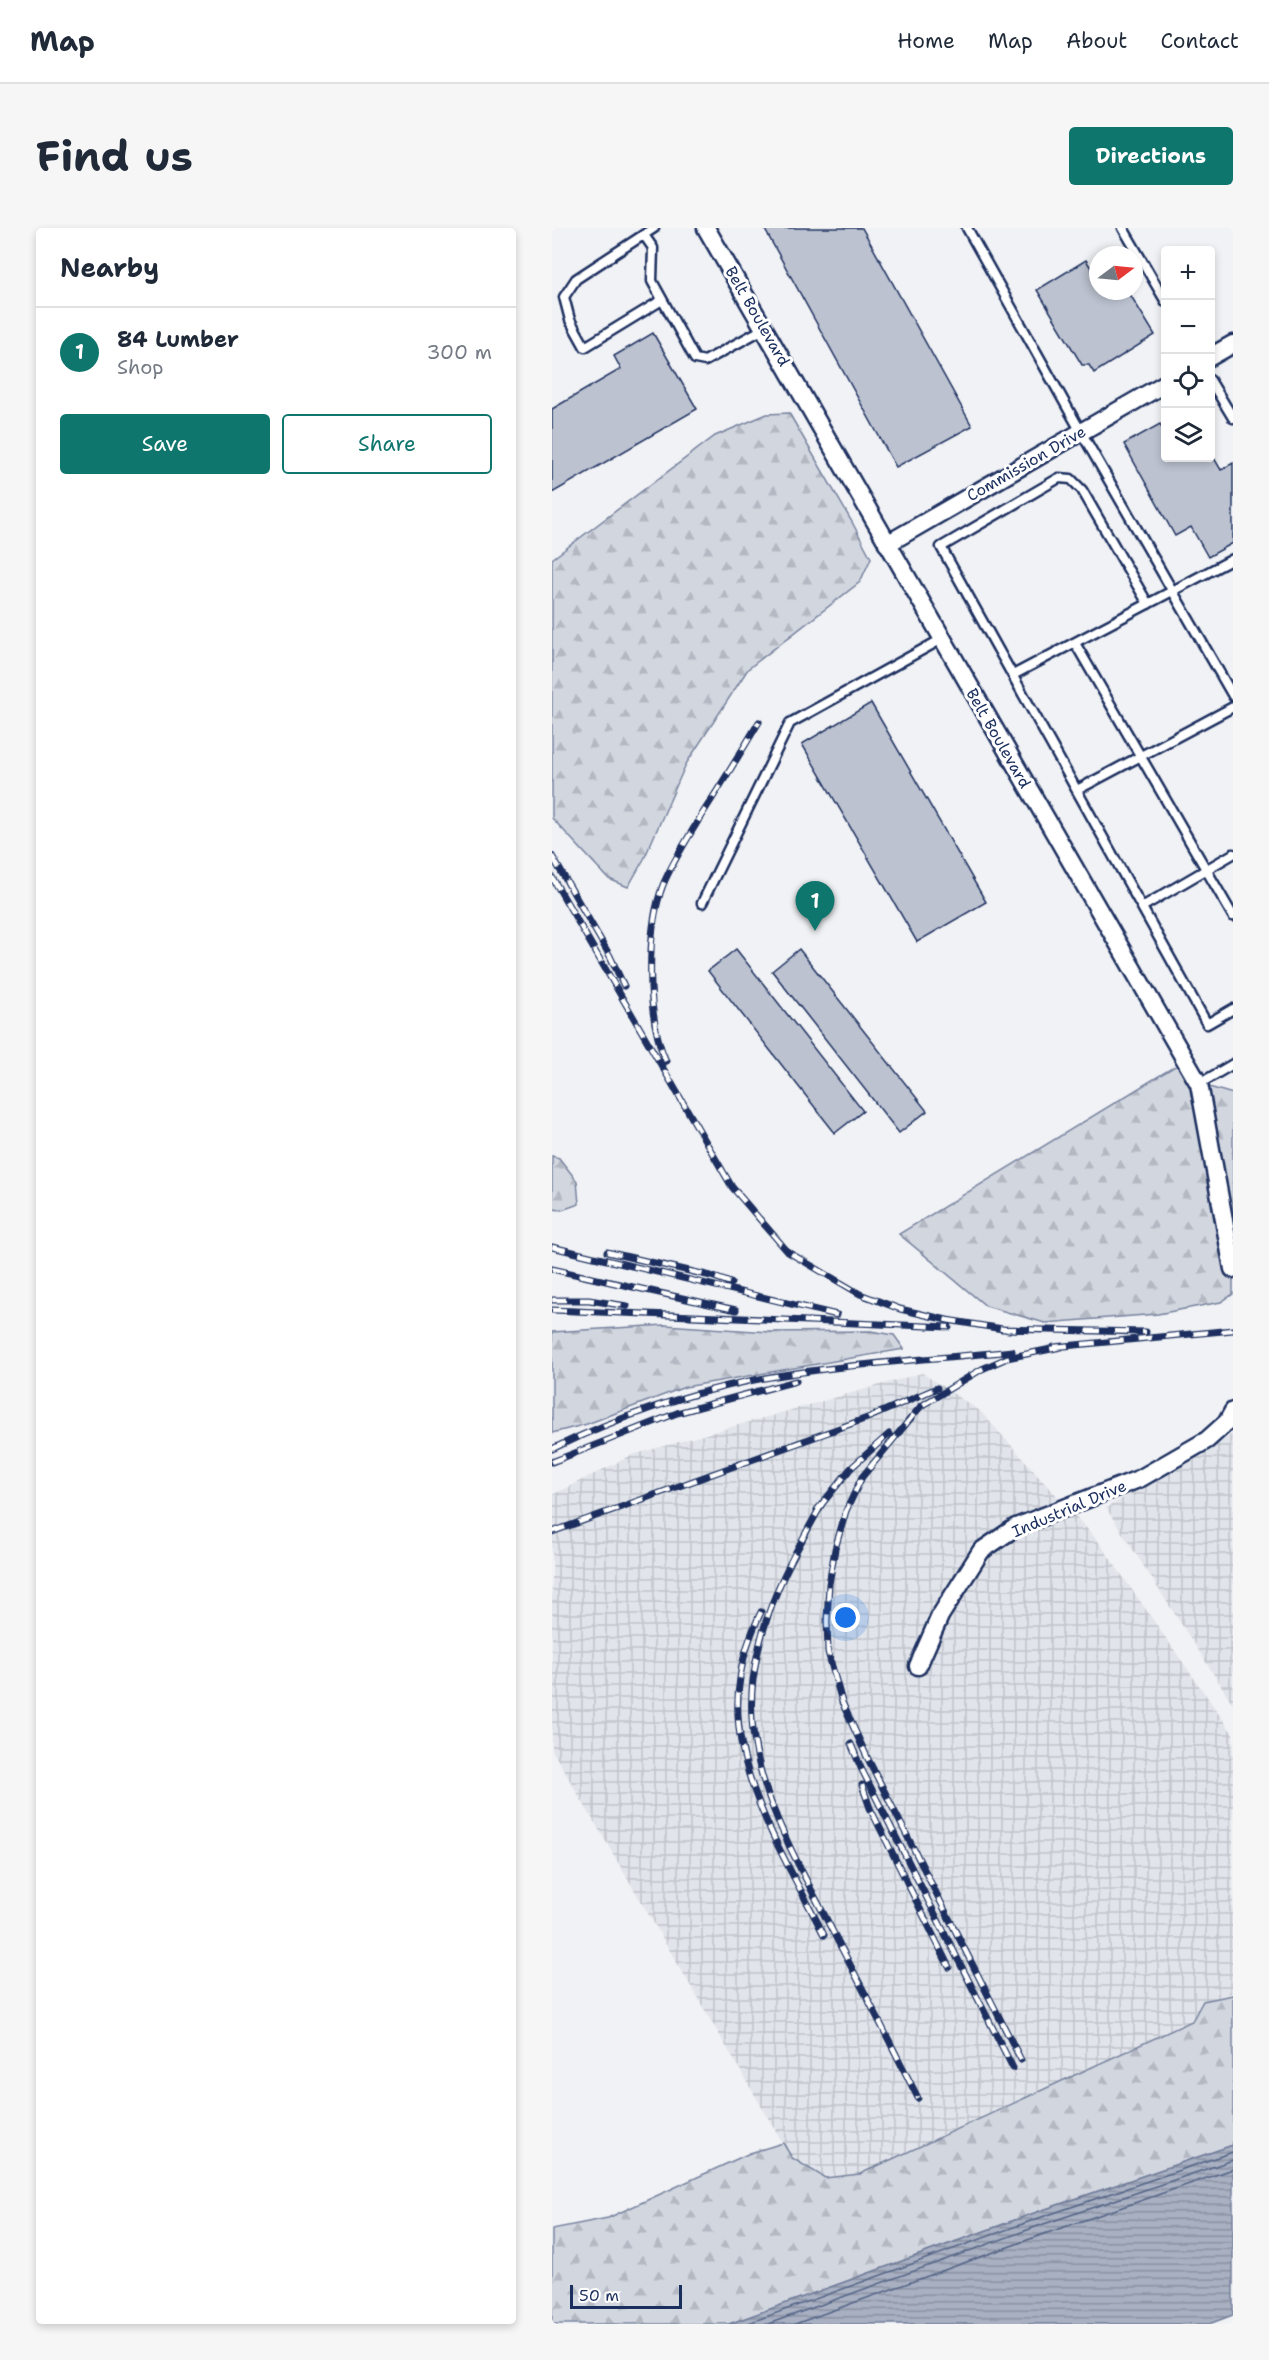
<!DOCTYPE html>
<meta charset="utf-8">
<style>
body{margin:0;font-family:"Shantell Sans",sans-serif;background:#f6f6f7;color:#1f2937}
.controls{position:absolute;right:18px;top:18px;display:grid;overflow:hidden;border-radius:6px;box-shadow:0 3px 9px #0003}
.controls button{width:54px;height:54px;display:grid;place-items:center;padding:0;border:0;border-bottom:2px solid #e0e1e3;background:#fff;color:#1f2937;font:30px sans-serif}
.compass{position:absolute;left:537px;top:18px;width:54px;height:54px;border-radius:50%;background:#fff;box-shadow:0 3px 9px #0003;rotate:74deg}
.scale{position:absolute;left:18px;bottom:15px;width:112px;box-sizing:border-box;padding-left:6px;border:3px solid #1b2f5e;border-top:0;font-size:16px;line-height:21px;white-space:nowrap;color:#1b2f5e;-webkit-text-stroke:4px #fff;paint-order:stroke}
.you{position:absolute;left:294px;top:1390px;width:21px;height:21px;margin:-15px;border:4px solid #fff;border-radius:50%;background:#1a73e8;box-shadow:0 0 0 9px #1a73e833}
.badge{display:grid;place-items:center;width:39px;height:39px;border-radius:50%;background:#0f766e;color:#fff;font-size:20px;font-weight:700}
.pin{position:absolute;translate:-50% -50px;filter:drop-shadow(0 2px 3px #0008)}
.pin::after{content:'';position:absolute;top:32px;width:21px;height:18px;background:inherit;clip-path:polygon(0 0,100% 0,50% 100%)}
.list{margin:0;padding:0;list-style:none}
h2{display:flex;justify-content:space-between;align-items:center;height:78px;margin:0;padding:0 24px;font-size:26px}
h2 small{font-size:20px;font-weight:400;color:#747a83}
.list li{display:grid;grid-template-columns:39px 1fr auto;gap:18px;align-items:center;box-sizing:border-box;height:90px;padding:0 24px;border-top:2px solid #e0e1e3}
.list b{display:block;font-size:22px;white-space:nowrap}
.list p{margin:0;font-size:20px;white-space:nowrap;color:#747a83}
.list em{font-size:20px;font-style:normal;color:#747a83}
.actions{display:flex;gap:12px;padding:18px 24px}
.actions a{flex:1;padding:14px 0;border:2px solid #0f766e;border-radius:6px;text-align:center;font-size:21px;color:#0f766e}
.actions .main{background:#0f766e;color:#fff}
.icon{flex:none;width:33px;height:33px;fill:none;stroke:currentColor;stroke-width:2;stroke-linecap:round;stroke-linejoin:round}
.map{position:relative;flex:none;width:681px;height:2096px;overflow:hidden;border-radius:6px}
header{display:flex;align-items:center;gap:36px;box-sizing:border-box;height:84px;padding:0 30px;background:#fff;border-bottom:2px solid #e0e1e3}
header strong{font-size:28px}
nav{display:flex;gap:33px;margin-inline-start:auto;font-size:21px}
.intro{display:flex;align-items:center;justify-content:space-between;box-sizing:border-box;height:144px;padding:0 36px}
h1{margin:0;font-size:42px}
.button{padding:15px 27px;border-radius:6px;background:#0f766e;color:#fff;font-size:21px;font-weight:700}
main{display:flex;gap:36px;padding:0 36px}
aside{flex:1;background:#fff;border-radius:6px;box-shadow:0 3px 9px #0003}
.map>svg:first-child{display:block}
</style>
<header>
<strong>Map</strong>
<nav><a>Home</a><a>Map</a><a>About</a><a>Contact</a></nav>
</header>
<div class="intro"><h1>Find us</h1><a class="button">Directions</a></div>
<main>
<aside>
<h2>Nearby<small></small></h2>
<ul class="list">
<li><span class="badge">1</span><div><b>84 Lumber</b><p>Shop</p></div><em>300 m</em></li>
</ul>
<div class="actions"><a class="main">Save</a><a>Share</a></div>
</aside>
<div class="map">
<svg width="681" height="2096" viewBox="0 0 681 2096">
<defs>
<pattern id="industrial-grid" width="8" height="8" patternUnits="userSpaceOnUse" patternTransform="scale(1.5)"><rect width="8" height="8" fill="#e1e4ea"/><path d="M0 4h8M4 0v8" fill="none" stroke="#c0c4cb"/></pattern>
<pattern id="forest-firs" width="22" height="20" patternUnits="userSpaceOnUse" patternTransform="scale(1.5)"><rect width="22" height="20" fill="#d2d6df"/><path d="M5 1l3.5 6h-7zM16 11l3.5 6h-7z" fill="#b4b8c2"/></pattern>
<pattern id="water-rules" width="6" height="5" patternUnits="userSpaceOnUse" patternTransform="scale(1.5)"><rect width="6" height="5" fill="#a8b0c2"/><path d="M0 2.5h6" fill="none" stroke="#8890a1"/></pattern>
</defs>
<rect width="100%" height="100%" fill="#f1f2f5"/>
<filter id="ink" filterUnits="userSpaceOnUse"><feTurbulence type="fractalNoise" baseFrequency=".0167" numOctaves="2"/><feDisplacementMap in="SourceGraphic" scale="12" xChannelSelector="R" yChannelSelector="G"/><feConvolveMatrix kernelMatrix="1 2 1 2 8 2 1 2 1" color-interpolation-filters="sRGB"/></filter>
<g filter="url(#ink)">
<path fill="url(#industrial-grid)" d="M370,1145L428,1183L546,1313L681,1506V1765L651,1773L640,1793L262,1968L0,1522V1267L80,1227Z
M681,1206V1476L554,1280Z"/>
<path fill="url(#forest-firs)" stroke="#76829e" stroke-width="1.5" d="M237,185L300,294L319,330L308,354L196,441L134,536L92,631L76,659L57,651L0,590V331L163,208L215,186Z
M633,832L647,856L681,866V1066L669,1074L606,1086L493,1095L434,1078L347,1006Z
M0,928L7,930L25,953L27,976L10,982L0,981Z
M113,1097L217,1104L319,1103L342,1107L352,1121L133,1159L35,1196L0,1205V1104Z
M681,1767V1917L485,1984L177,2096H0V2001L56,1990L198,1925L231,1915L240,1930L273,1950L308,1946L640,1793L651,1773Z"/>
<path fill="url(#water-rules)" stroke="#707c9a" stroke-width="1.5" d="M681,1917V2087L657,2096H177L485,1984Z"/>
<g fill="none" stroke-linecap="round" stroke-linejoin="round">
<path stroke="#536386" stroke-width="1.5" d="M194,2096L487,1990L681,1924
M216,2096L489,1997L681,1932
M243,2096L492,2006L681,1941"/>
</g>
<path fill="#bcc2d0" stroke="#1b2f5e" stroke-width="1.5" d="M212,0H310L420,198L344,239Z
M534,32L546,51V63H553L555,66L561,63H576L603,107L542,145L537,137H530L485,62Z
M101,105L145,181L0,265V181L69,141L62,128Z
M608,196L614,207V230H626L628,232L633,230H658V223L669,242L681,235V315L656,329L639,299L623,308L572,216Z
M319,475L434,674L365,714L250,516Z
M184,721L311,883L283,905L156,743Z
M247,721L375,883L347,905L220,743Z"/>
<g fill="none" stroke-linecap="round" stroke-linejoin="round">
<defs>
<path id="service" d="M102,0L24,51L12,69L18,92L33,119L110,72
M415,0L529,204L681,468
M571,0L614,74
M92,7L101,20L100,53L143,131L153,133L213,100
M658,152L681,190
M596,376L530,262L519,251L507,250L389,319L655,796L681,781
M523,415L681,688
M461,447L681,331
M525,562L681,479
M150,675L238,495L390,411
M590,679L681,626
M647,856L681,836"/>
<path id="minor" d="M154,0L647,856L681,1041
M658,129L681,116
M335,316L614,155
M366,1438L388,1388L429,1323L464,1299L589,1250L655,1212L675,1194L681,1183"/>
</defs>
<use href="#service" stroke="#1b2f5e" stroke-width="13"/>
<use href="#minor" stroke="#1b2f5e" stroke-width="21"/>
<use href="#service" stroke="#fff" stroke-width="8"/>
<use href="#minor" stroke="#fff" stroke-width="16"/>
<defs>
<path id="rail" d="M0,628L58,728L72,758
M0,649L180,959L236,1024L308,1066L348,1081L395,1092L457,1102
M114,833C94,790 94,701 111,657C121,633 136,610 149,588C169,557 188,526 207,494
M0,1019L285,1087
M55,1024L159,1048L179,1055
M0,1041L184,1082
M0,1072H37L75,1078
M0,1082L397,1099
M450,1101L594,1104
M502,1119L681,1102
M0,1221C64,1190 133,1166 202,1152C287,1136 374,1132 460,1123
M0,1234L125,1185L244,1153
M270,1276C236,1336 210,1383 201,1452C190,1544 242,1626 281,1704C310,1759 338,1814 366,1870
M265,1282L299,1240L337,1206
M0,1304L318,1189L385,1160
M209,1384C199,1405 191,1427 188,1450C173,1538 234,1631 272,1707
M299,1516L309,1540L461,1840
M310,1557L318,1580L397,1739
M469,1832L315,1529L290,1474L276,1424L275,1393L277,1356L283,1321L294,1283L310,1249L369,1178L430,1141L455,1130L509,1119"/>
</defs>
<use href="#rail" stroke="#1b2f5e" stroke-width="7"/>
<use href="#rail" stroke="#fff" stroke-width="4.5" stroke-dasharray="14" stroke-linecap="butt"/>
</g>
</g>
<g text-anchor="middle" stroke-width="6" stroke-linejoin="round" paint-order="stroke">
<g font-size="16" fill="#1b2f5e" stroke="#fff">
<text transform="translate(206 88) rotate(60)" y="6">Belt Boulevard</text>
<text transform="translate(474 235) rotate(-30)" y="6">Commission Drive</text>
<text transform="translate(447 510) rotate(60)" y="6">Belt Boulevard</text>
<text transform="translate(517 1280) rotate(-23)" y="6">Industrial Drive</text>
</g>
</g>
</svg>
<div class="controls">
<button>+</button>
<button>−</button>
<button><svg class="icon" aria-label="locate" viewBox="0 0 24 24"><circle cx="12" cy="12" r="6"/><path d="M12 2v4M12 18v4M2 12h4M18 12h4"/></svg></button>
<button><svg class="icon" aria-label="layers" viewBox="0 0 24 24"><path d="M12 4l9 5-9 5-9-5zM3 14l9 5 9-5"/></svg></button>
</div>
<svg class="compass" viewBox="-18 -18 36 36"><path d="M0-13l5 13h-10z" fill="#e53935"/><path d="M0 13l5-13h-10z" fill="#747a83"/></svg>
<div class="scale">50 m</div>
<div class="you"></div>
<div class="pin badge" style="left:263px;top:703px">1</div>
</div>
</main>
